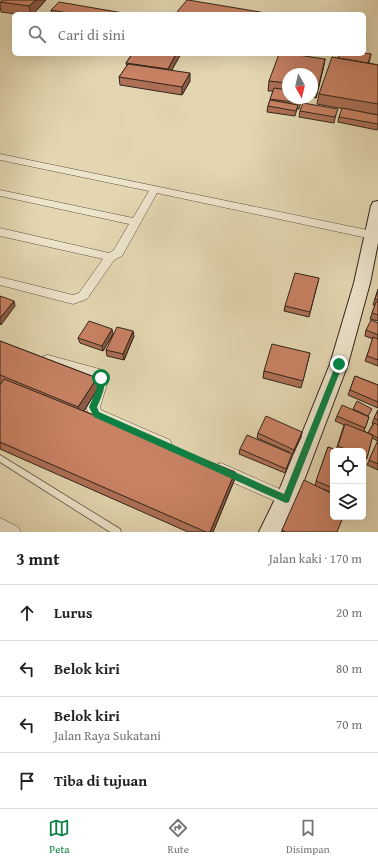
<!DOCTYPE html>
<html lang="id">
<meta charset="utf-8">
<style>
body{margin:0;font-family:"Gentium Book Plus",serif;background:#f2f2f2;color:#222}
.controls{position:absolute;right:12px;bottom:12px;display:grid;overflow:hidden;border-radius:6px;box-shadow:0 4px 16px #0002}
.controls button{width:36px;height:36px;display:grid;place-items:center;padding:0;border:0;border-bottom:1px solid #e0e0e0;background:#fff;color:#222;font:20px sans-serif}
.compass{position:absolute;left:282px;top:68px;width:36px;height:36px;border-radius:50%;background:#fff;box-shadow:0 4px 16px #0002;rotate:172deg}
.stop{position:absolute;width:12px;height:12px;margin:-9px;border:3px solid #0b8043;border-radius:50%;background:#fff}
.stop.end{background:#0b8043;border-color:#fff;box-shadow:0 1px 4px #0008}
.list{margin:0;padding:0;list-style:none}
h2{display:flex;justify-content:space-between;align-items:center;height:52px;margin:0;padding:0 16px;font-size:17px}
h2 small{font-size:13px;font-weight:400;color:#767676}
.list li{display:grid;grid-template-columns:26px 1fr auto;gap:12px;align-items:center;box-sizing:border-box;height:56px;padding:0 16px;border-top:1px solid #e0e0e0}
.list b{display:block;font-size:15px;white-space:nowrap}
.list p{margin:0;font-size:13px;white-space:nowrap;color:#767676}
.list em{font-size:13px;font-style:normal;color:#767676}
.icon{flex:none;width:22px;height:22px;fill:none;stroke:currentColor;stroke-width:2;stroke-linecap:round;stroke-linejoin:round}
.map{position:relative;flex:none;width:378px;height:532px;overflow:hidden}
.search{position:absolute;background:#fff;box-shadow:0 4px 16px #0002;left:12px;right:12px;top:12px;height:44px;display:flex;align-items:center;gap:10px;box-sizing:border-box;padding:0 14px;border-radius:6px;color:#767676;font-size:15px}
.sheet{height:276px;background:#fff}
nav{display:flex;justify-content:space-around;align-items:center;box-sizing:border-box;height:56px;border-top:1px solid #e0e0e0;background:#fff;font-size:11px;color:#767676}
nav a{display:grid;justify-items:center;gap:2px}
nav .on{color:#0b8043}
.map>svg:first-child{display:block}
</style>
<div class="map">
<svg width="378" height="532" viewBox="0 0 378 532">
<rect width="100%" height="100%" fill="#e3d6b0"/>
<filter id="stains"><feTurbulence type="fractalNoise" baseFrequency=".005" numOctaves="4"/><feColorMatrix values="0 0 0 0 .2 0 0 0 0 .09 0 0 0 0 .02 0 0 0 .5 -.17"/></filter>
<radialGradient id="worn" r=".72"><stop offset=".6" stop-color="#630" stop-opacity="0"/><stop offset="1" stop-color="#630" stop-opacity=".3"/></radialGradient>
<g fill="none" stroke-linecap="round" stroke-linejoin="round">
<defs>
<path id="service" d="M0,455L120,529L121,532H110L0,462Z"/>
<path id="minor" d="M0,154L372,231L376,232L377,235L376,238L372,239L157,193L122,256L114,260L87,299L73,304L0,285V277L73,295L79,293L103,259L0,236V228L109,253L114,250L129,224L0,196V190L133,218L149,191L0,160Z
M48,355L103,370L108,381L100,407L101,410L170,440L172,445L170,450L165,451L160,450L91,418L86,407L96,381L94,378L44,364L42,360L44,356Z
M221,463L291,494L293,499L291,504L286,506L216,475L214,470L216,465Z
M0,518L18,527L21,532H0Z"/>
<path id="secondary" d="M378,201V243L370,283L348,364L297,499L281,532H259L278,493L330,364L354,283L371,206L373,202Z"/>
</defs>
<use href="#service" stroke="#5e5040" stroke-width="1.5"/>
<use href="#minor" stroke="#5e5040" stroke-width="1"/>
<use href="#secondary" stroke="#31241a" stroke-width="2"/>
<use href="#service" fill="#ede4cc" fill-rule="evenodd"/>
<use href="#minor" fill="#ede4cc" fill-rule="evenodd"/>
<use href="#secondary" fill="#ede4cc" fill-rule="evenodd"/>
</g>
<path fill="#ad7056" stroke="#31241a" d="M46,0L33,14H17L1,12L0,6V2Z
M51,10L129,14H52Z
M132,54L172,70L190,81L182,95L120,85L119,77L127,66L126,63Z
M371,54L369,63L378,65V115L317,104L319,94L338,58Z
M325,59L323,69L316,98L312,97V74H288V98H302L299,109H297L295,116L267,112L268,106L273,91H268L269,81Z
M300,111L336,114L334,123L299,117Z
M378,115V127L377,130L338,122L339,117Z
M319,278L309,317L284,311L285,306Z
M378,289V321L370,319L375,305H373Z
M378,323V366L365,361L373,339L365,336L366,330Z
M113,334L103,351L80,343L78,338Z
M134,336L124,360L107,356L106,350Z
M0,341L97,378L99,387L84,411L235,472L234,481L213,532H188L0,449V385L1,384L0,383Z
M310,353L301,388L263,378L264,371Z
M355,376L378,385V408L348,395Z
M378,410V470L367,465L378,441L372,438L367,458L364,462H363V451H333V493L323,489L337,532H282V530L315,485L328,447L336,450L344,425L335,421L337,416L369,417L364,431L368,433L373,424L372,423Z
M302,432L301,437L293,454H292L285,473L239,454L240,449L289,452L257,438L258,433Z"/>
<path fill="#8d5b46" stroke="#31241a" d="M36,0H46L33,14H31L29,6Z
M176,54H181L168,77V69Z
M325,59L323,69L316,98L318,88Z
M190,73V81L182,95V87Z
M14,301L15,306L1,325L0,322V318Z
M112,329L113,334L103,351L102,346Z
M133,331L134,336L124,360L123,354Z
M97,378L99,387L80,417L78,407Z
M302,432L301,437L293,454L294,450Z
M235,472L234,481L213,532H210Z"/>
<path fill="#c98264" stroke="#31241a" d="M2,0H36L29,6L0,2Z
M187,0H188L272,14H186L177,12Z
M59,2L129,14H73L51,10Z
M364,53L371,54L368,63L338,58L340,54H364Z
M132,54H176L168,69L126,63Z
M279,54H291L325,59L318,88L312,87V74H288V83L269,81Z
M332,57L378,65V104L319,94Z
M128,64L190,73L182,87L119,77Z
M274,88L288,90V98H301L300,103L270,99Z
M270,100L298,105L296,111L268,106Z
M303,103L338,109L335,117L300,111Z
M342,108L378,115V124L339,117Z
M295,273L319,278L310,312L285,306Z
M378,290V300L375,299Z
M0,296L14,301L0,318Z
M376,302H378V315L372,313Z
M371,320L378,323V335L366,330Z
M89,321L112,329L102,346L78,338Z
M117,327L133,331L123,354L106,350Z
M373,337L378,339V360L367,356Z
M0,341L97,378L78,407L0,375Z
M272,344L310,353L303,381L264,371Z
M355,376L378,385V402L350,390Z
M4,379L235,472L210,532H206L0,442V385Z
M357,401L372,409L368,416L353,409Z
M342,405L369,417L365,428L337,416Z
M378,410V420L374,418Z
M266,416L302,432L294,450L258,433Z
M374,423L378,425V438L368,433Z
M345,424L373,435L367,458L363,456V451H350L338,446Z
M247,435L292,454L286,469L240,449Z
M378,440V464L369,460Z
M328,447L339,451H333V488L316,481Z
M304,480L333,494V517H343L337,532H286L282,530Z"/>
<path fill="#0b8043" d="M339,360L343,364L290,499L289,502L286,503L94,417L89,407L96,391L98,378L101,374L104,375C107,385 101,398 97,407L99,412L284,494L336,364Z"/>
<rect width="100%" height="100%" filter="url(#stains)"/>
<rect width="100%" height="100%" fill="url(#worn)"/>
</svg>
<div class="controls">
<button><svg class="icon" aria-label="locate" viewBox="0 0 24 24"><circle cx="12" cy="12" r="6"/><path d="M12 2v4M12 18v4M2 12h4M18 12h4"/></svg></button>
<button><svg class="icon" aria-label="layers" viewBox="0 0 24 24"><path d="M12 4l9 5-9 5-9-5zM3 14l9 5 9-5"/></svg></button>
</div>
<svg class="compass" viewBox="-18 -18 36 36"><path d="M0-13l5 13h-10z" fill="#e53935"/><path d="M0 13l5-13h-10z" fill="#767676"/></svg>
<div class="stop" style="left:101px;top:378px"></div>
<div class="stop end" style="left:339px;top:364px"></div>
<div class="search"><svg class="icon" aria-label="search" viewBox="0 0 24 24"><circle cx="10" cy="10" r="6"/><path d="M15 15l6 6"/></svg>Cari di sini</div>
</div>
<section class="sheet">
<h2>3 mnt<small>Jalan kaki · 170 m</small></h2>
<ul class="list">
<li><svg class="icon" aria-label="ahead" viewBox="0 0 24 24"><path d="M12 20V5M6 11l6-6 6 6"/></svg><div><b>Lurus</b></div><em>20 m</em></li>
<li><svg class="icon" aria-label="left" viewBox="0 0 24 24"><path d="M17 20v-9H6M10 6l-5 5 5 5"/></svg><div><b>Belok kiri</b></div><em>80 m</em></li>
<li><svg class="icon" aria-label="left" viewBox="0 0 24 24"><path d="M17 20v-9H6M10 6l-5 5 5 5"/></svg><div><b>Belok kiri</b><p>Jalan Raya Sukatani</p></div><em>70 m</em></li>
<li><svg class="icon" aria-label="arrive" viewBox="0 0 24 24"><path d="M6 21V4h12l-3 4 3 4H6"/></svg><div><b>Tiba di tujuan</b></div></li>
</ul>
</section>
<nav>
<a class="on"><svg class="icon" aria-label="map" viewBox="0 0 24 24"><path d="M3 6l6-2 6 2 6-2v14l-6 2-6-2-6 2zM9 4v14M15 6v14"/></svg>Peta</a>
<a><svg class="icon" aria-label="directions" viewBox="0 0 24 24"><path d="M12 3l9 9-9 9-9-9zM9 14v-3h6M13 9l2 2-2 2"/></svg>Rute</a>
<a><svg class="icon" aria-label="saved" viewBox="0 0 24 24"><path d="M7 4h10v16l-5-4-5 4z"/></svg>Disimpan</a>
</nav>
